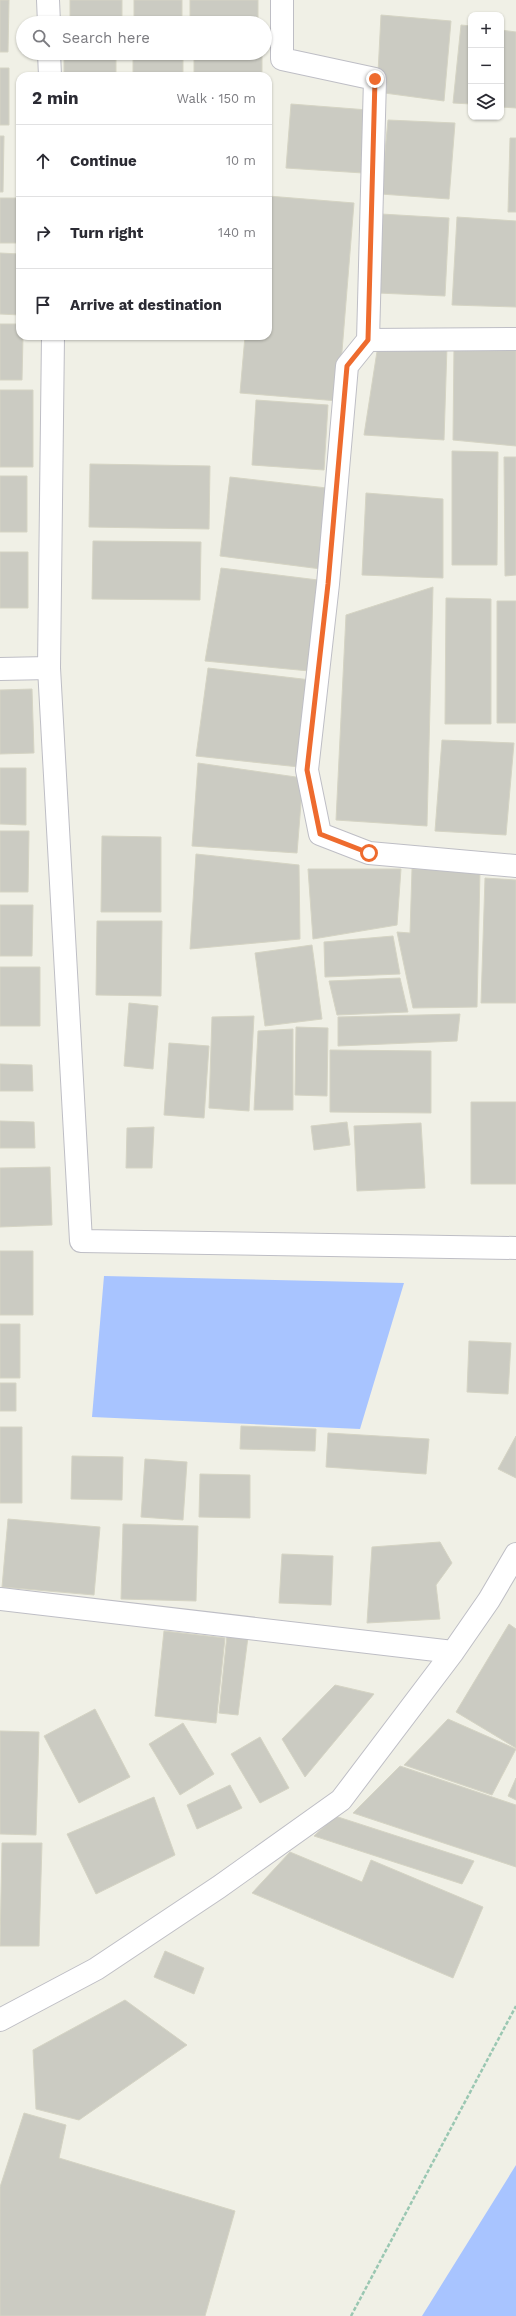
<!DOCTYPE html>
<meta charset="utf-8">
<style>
body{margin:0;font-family:"Work Sans",sans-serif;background:#f2f2f3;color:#2b2b33}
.controls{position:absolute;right:12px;top:12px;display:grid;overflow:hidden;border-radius:8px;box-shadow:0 1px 3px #0004}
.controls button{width:36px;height:36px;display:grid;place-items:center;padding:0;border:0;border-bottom:1px solid #e1e1e2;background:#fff;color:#2b2b33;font:20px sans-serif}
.stop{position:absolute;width:12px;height:12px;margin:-9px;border:3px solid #ee6b2e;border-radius:50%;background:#fff}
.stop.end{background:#ee6b2e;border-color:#fff;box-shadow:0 1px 4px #0008}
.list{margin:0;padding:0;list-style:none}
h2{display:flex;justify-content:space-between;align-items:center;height:52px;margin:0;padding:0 16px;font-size:17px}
h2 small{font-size:13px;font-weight:400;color:#7c7c81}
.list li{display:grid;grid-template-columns:26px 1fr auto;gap:12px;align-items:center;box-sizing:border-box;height:72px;padding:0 16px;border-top:1px solid #e1e1e2}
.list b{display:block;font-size:15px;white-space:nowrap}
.list em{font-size:13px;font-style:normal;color:#7c7c81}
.icon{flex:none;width:22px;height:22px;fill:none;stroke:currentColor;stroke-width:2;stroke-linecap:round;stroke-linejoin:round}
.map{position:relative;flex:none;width:516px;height:2316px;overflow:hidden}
.search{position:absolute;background:#fff;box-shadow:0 1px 3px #0004;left:16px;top:16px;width:256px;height:44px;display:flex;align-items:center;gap:10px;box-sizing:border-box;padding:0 14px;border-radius:22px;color:#7c7c81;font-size:15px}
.panel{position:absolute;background:#fff;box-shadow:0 1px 3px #0004;left:16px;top:72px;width:256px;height:268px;border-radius:12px}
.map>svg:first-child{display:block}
</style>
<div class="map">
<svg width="516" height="2316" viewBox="0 0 516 2316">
<rect width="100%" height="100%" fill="#f0f0e6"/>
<path fill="#a8c4ff" d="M104,1276L404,1283L360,1429L92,1417Z
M516,2165V2316H422Z"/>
<path fill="#cbcbc2" stroke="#d5d4c4" d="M0,0H9L8,52H0Z
M70,0H122V23H70Z
M134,0H182V21H134Z
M190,0H258V23H190Z
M381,15L451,21L444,101L377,92Z
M461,25L471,26V104L453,103Z
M501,30L516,32V108L501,107Z
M64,53H116V76H64Z
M133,53H183V76H133Z
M194,53H262V76H194Z
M0,68H9V125H0Z
M291,104L368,110L363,173L286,168Z
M388,120L455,123L449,199L381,194Z
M0,136H4L3,192H0Z
M510,138H516V212H508Z
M268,196L354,203L338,401L240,393L245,336H268Z
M0,198H20V243H0Z
M381,214L449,218L445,296L378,293Z
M457,217L516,221V307L452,305Z
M0,253L20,254V315L0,314Z
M0,324H20V336H23L22,380H0Z
M378,345L447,346L444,440L364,435Z
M454,345L516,346V446L453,440Z
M0,390H33V467H0Z
M256,400L328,405L324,470L252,465Z
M452,451L498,452L497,565H452Z
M504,457H516V575L505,576Z
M90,464L210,466L209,529L89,527Z
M0,476H27V532H0Z
M230,477L327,488L321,569L220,556Z
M366,493L443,499V578L362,575Z
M93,541L201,542L200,600L92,599Z
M0,552H28V608H0Z
M221,568L318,580L309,671L205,661Z
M433,587L427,826L336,820L346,615Z
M446,598L491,599V724H445Z
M497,601H516V723H497Z
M208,668L311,680L299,767L196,756Z
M32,689L34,753L0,754V690Z
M442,740L514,743L506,835L435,831Z
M198,763L303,778L297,853L192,846Z
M0,768H26V825L0,824Z
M0,831H29L28,892H0Z
M102,836L161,837V912H101Z
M196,854L299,865L300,939L190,949Z
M308,869H401L397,925L313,939Z
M412,869L480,871L477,1007L413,1008L397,932L410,933Z
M485,878L516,880V1003H481Z
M0,905H33L32,956H0Z
M97,921H162L161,996L96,995Z
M393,936L400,974L325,977L324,942Z
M312,945L322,1019L265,1026L255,953Z
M0,967H40V1026H0Z
M400,978L408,1012L337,1015L329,981Z
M129,1003L158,1006L153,1069L124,1066Z
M460,1014L457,1041L338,1046V1017Z
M254,1016L249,1111L209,1108L212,1017Z
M296,1027L328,1028L327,1096L295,1095Z
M293,1029V1110H254L258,1031Z
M169,1043L209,1046L204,1118L164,1115Z
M330,1050L431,1051V1113L330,1112Z
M0,1064L32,1065L33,1091H0Z
M471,1102H516V1184H471Z
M0,1121L34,1122L35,1148H0Z
M347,1122L350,1145L314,1150L311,1126Z
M421,1123L425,1188L357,1191L354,1126Z
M154,1127L152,1168H126L127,1128Z
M50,1167L52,1225L0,1227V1168Z
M0,1251H33V1315H0Z
M0,1324H20V1378H0Z
M469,1341L511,1343L508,1394L467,1392Z
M0,1383H16V1411H0Z
M241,1426L316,1429L315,1451L240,1449Z
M0,1427H22V1503H0Z
M328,1433L429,1439L426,1474L326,1467Z
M516,1436V1478L498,1469Z
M72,1456L123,1457L122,1500L71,1499Z
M145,1459L187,1462L183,1520L141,1517Z
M200,1474L250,1475V1518L199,1517Z
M8,1519L100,1527L94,1595L2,1587Z
M123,1524L198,1526L196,1601L121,1599Z
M440,1542L452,1563L436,1585L440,1619L367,1623L372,1547Z
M282,1554L333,1556L331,1605L279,1603Z
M509,1624L516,1629V1748L456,1712Z
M164,1631L225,1638L216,1723L155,1716Z
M227,1635L248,1637L238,1715L219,1713Z
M335,1685L374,1694L305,1777L282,1739Z
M95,1709L130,1777L79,1803L44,1736Z
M448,1719L516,1749L492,1795L404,1765Z
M183,1723L214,1774L180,1795L149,1744Z
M0,1731L39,1732L36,1835L0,1834Z
M260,1737L289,1788L260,1803L231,1754Z
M400,1766L516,1805V1867L353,1813Z
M516,1778V1800L508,1796Z
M230,1785L242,1808L197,1829L187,1805Z
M154,1797L175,1855L96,1894L67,1834Z
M335,1816L474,1861L462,1884L314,1836Z
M2,1843H42L39,1946H0Z
M290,1852L362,1882L371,1860L483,1907L453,1978L252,1893Z
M165,1951L204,1968L194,1994L154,1977Z
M125,2000L187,2045L79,2120L36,2109L33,2050Z
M24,2113L66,2125L59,2158L235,2211L205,2316H0V2187Z"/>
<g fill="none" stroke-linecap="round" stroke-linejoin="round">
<defs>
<path id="minor" d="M48,0L49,23
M282,0V59L375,79L368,340
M49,53L50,76
M53,336L49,668L81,1241L516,1248
M516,339L368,340L347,366L328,584L307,770L320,834L369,853L516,866
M0,669L49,668
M0,1599L453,1652
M0,2020L96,1969L219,1887L341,1800L453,1652L489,1600L516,1554"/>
</defs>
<use href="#minor" stroke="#bebec5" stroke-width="24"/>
<path stroke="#9ac7b2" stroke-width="2.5" stroke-dasharray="4 2" stroke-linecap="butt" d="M351,2316L516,2006"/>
<use href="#minor" stroke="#fff" stroke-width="22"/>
</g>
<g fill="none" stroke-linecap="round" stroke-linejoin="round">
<path stroke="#ee6b2e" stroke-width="5" d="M369,853L320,834L307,770L328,584L347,366L368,340L375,79"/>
</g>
</svg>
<div class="controls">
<button>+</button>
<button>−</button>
<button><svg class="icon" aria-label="layers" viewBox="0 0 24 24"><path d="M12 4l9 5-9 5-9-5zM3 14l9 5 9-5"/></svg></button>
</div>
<div class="stop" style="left:369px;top:853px"></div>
<div class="stop end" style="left:375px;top:79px"></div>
<div class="search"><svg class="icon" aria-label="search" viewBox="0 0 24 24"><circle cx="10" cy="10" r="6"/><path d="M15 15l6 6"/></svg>Search here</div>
<section class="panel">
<h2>2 min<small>Walk · 150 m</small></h2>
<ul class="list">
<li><svg class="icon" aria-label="ahead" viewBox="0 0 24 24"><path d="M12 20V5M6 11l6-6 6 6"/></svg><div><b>Continue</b></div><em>10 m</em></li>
<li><svg class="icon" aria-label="right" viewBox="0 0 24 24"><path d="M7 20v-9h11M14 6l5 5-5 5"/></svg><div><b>Turn right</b></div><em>140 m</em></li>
<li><svg class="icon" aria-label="arrive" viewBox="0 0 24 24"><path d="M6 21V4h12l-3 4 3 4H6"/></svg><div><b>Arrive at destination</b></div></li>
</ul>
</section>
</div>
